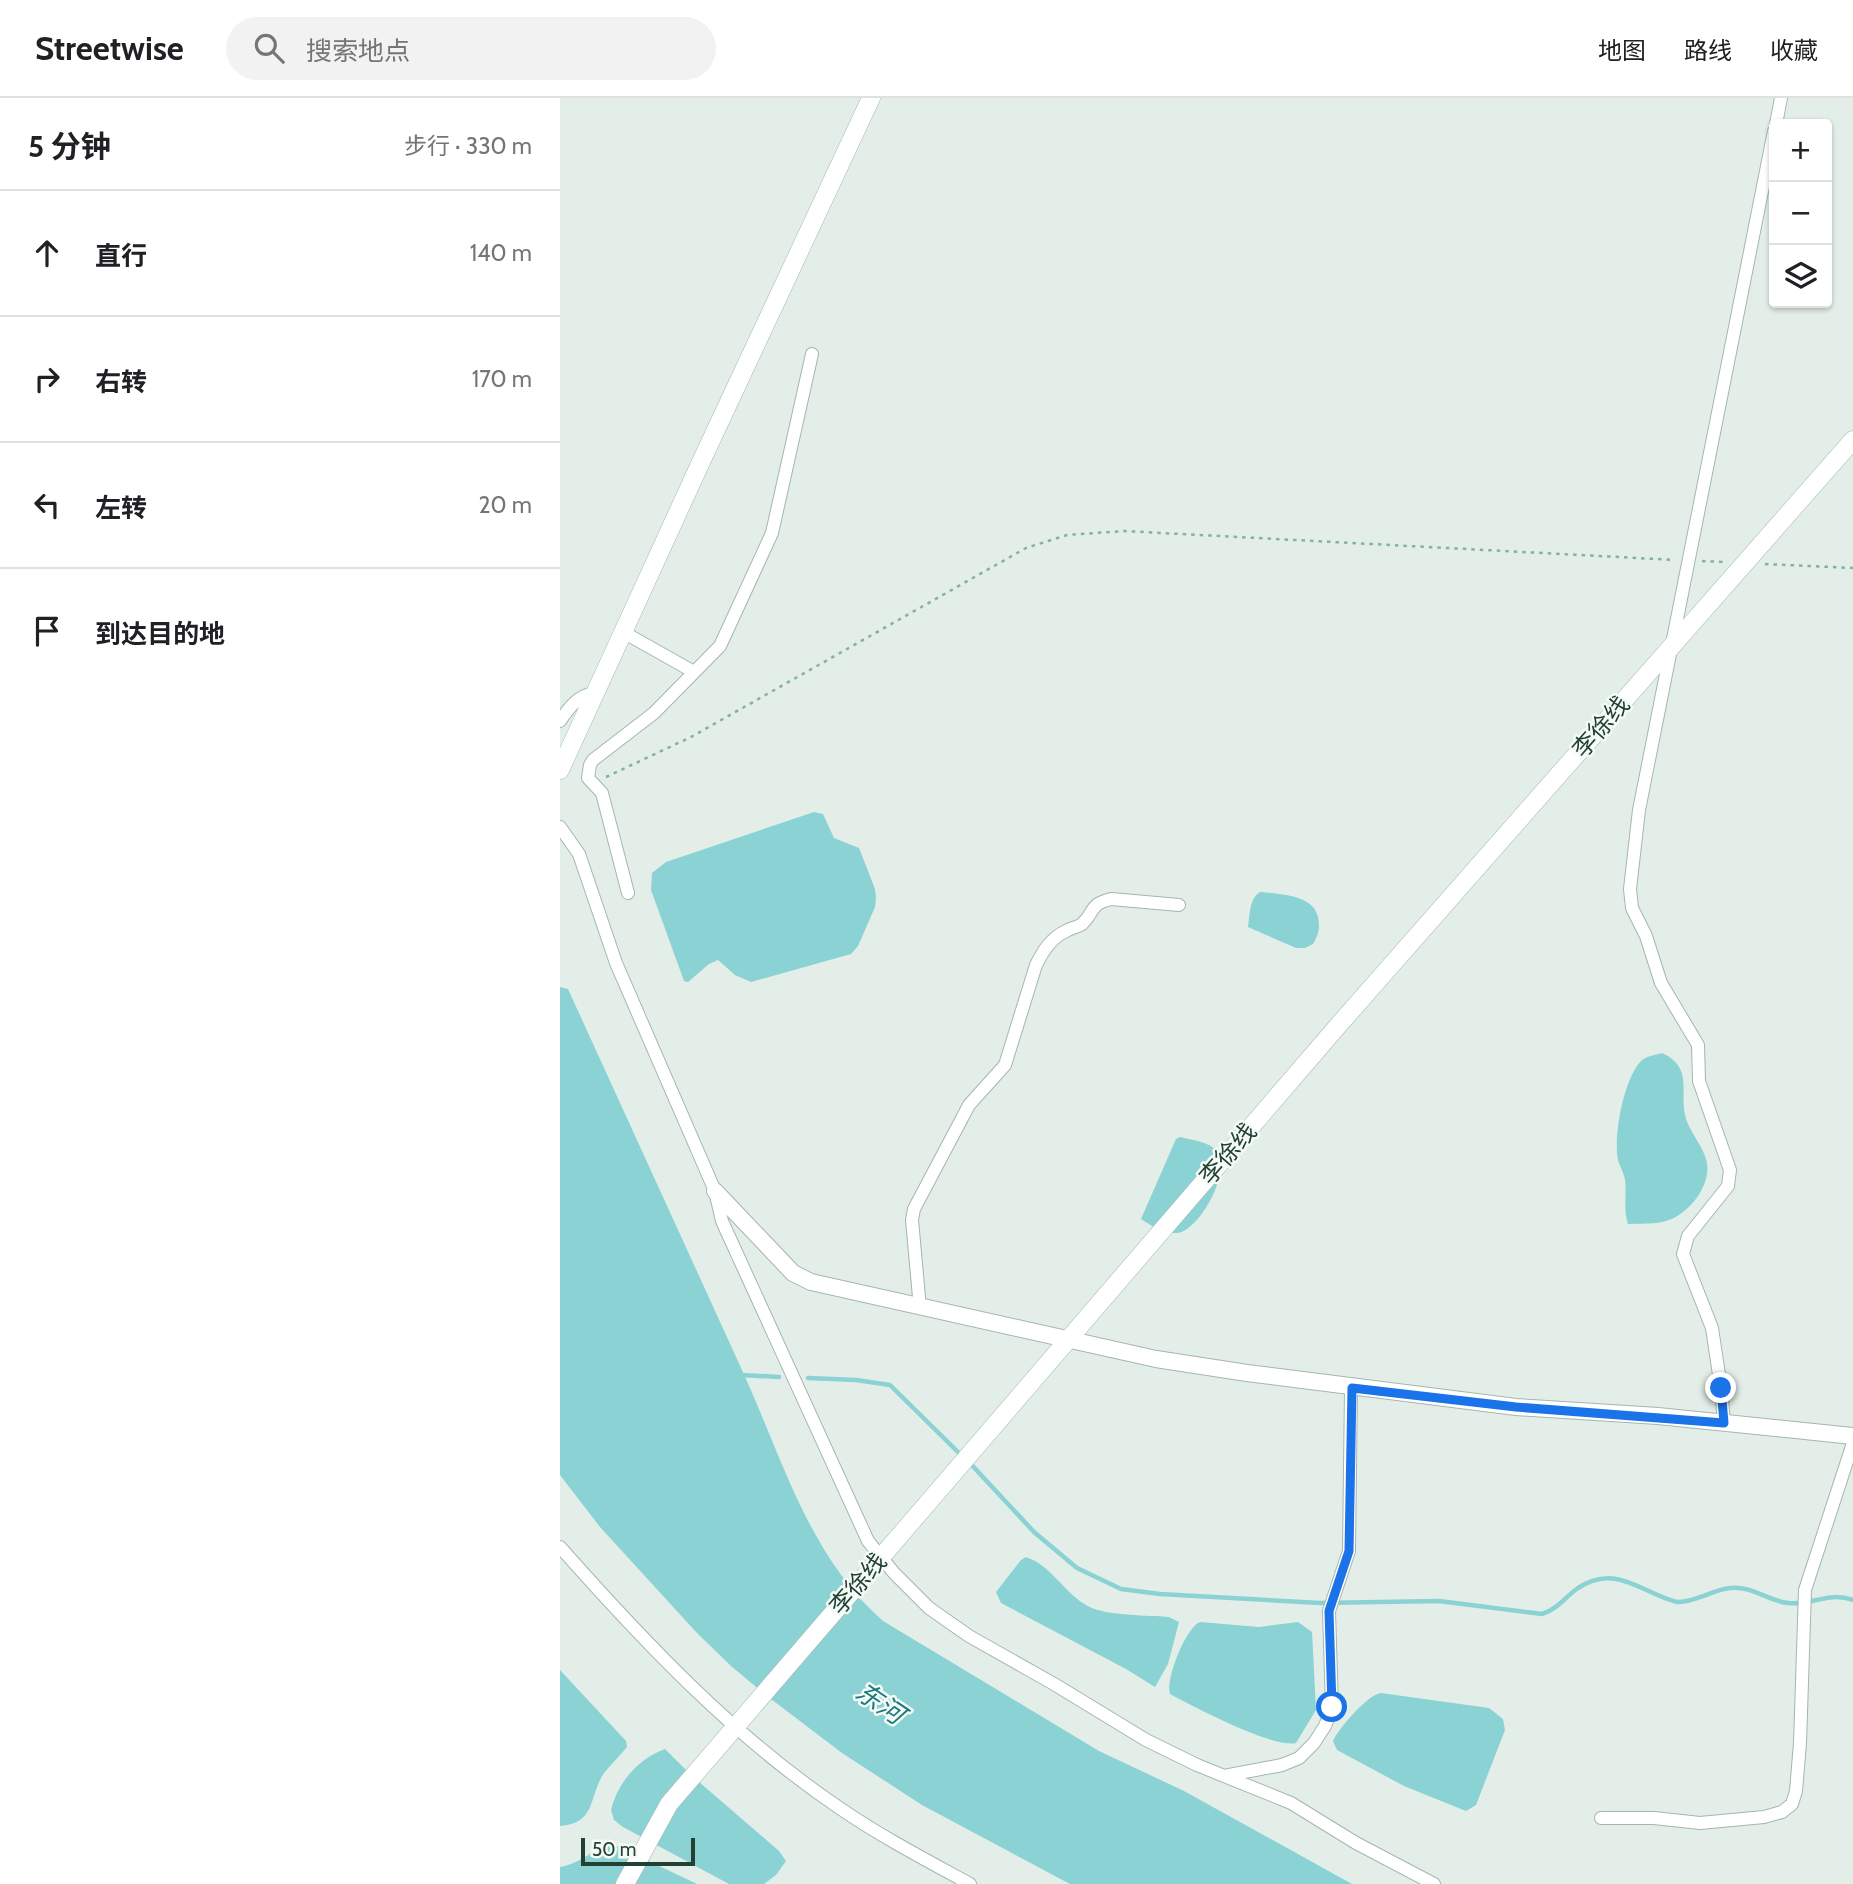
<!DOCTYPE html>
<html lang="zh">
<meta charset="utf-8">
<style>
body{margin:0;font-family:Cabin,"Noto Sans SC",sans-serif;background:#f2f2f2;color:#202124}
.controls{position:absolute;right:21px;top:21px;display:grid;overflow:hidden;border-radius:7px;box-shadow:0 2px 5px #0004}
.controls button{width:63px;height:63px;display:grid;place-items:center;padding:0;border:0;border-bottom:2px solid #e0e0e0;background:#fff;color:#202124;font:35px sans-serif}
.scale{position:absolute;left:21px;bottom:18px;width:114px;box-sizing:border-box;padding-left:7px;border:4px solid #224034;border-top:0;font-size:19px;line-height:24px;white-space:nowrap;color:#224034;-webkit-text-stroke:5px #f4faf6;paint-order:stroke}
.stop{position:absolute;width:21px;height:21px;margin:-16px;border:5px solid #1a73e8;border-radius:50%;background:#fff}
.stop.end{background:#1a73e8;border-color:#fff;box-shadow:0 2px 7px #0008}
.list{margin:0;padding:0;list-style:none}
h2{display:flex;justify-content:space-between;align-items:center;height:91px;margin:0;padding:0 28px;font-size:30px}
h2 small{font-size:23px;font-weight:400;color:#757577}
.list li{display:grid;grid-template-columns:46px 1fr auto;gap:21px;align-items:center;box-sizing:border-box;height:126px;padding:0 28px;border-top:2px solid #e0e0e0}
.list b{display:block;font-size:26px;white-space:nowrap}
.list em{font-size:23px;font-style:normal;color:#757577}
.icon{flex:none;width:38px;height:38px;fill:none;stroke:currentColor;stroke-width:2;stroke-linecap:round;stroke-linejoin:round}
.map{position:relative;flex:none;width:1293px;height:1786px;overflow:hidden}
header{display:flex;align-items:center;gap:42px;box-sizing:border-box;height:98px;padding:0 35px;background:#fff;border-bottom:2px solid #e0e0e0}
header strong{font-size:33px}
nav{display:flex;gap:38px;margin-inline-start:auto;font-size:24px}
.search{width:490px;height:63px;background:#f2f2f2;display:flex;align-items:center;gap:18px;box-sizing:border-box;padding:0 24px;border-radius:38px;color:#757577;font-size:26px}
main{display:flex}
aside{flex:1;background:#fff}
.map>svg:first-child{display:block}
</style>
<header>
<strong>Streetwise</strong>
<div class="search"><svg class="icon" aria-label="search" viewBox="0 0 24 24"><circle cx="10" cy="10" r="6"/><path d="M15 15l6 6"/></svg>搜索地点</div>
<nav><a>地图</a><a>路线</a><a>收藏</a></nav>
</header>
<main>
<aside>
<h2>5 分钟<small>步行 · 330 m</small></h2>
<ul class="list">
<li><svg class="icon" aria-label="ahead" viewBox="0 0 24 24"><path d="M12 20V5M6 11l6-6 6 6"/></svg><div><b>直行</b></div><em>140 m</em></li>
<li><svg class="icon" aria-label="right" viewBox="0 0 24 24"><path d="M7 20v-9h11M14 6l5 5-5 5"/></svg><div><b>右转</b></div><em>170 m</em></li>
<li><svg class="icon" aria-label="left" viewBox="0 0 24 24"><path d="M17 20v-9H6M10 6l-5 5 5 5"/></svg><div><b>左转</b></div><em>20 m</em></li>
<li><svg class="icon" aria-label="arrive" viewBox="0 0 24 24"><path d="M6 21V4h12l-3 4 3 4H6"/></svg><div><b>到达目的地</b></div></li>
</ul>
</aside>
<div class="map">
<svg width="1293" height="1786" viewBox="0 0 1293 1786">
<rect width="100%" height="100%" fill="#e3eee8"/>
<path fill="#8ad2d4" d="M254,714L263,716L274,740L299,750L315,791L316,800L315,809L298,848L291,856L191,884L175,877L158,862L149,866L128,884L124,883L91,792L92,775L106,764Z
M700,794C718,796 753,796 758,819C760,829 759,836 753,846L745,850H736L688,829C690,817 689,801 700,794Z
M0,889L8,891C66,1018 124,1145 182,1272C222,1359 248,1457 323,1523L539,1653L624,1693L792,1786H510L362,1707L282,1655L207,1598L171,1568L137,1535L40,1429L0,1377Z
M1102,955C1135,970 1118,995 1126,1021C1131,1036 1144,1049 1147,1065C1151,1088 1128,1117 1106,1123C1094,1127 1080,1125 1068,1126C1063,1111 1067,1097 1065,1082C1064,1075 1060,1069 1058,1062C1053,1038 1064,979 1082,962C1087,958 1096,957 1102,955Z
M620,1039C631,1042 653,1044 659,1056C670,1076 638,1135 616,1135C604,1136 590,1127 581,1121L616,1041Z
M466,1459C493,1468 506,1499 532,1510C552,1518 587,1517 609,1519L619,1524L608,1566L595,1589L566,1571L441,1505L436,1494L461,1462Z
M640,1524L699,1529L738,1524L752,1534L756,1612L736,1645C714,1651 632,1608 610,1596C605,1582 626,1529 640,1524Z
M0,1572L66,1643L67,1649C60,1658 51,1666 44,1675C28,1699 37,1725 0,1728Z
M821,1595L929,1610L943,1621L945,1632L916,1707L906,1713L844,1688L777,1652L773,1643C779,1630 807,1597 821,1595Z
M105,1651L131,1677L219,1753L226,1763L216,1777L204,1786H169L63,1729L54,1722L51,1712C58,1684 78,1661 105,1651Z
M52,1747L57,1748L137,1786H0V1769C23,1765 32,1750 52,1747Z"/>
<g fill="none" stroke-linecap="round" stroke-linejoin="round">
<path stroke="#8ad2d4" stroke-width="4.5" d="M181,1277L219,1279
M248,1280L296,1282L330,1287L401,1357
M408,1363L474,1434L517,1470L561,1491L600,1496L760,1505L879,1503L982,1516C998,1511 1005,1499 1018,1490C1057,1465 1081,1495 1117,1504C1136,1504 1152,1492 1170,1490C1191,1487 1208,1503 1228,1505C1251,1508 1268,1493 1293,1502"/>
<defs>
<path id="minor" d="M1216,26L1221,0
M63,534L134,574
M0,623C9,609 19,597 35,595
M0,729L19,756L56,865L155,1093L162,1123L308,1443L334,1475L369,1510L409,1538L494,1586L586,1642L637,1667L731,1705L796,1745L874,1786
M68,795L42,695L28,680L30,667L33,662L94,615L160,548L212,435L252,256
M360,1210L352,1122L354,1111L409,1007L445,967L476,867C483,853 491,840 506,833C511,830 518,829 522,826C536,813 528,807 551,801L619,807
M1164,1325L1161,1290L1152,1230L1123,1156L1128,1138L1168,1088L1170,1072L1139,983L1138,947L1101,885L1086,838L1072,810L1070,791L1079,712L1214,33
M0,1449C85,1545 174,1639 281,1711C322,1739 366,1762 410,1786
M664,1678L722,1667L739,1660L754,1645L765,1628L772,1610L769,1513L789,1453L791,1290
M1041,1720H1094L1140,1725L1204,1719L1222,1714L1232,1706L1236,1693L1240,1645L1245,1492L1293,1345"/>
<path id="tertiary" d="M155,1093L233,1175L251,1184L596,1261L687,1275L956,1309L1098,1318L1293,1338"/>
<path id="secondary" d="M0,672L140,366L311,0
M65,1786L109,1706L776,930L1293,342"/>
</defs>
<use href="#minor" stroke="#a5b6ae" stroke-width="14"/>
<use href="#tertiary" stroke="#a5b6ae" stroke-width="18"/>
<use href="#secondary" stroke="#a1baae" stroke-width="19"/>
<path stroke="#83b29d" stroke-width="2.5" stroke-dasharray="3.5 5" stroke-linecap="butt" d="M1142,463L1164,464
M1205,466L1293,470
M46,679L131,639L466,450L507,437L564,433L1115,462"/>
<use href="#minor" stroke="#fff" stroke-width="12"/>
<use href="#tertiary" stroke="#fff" stroke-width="16"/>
<use href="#secondary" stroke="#fff" stroke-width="18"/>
</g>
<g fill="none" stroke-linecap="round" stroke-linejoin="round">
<path stroke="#1a73e8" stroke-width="9" d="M772,1609L769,1513L789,1453L792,1290L956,1309L1164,1325L1161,1290"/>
</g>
<g text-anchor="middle" stroke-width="5" stroke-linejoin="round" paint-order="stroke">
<g font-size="24" fill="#224034" stroke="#f4faf6">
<text transform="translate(1041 629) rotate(-49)" y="8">李徐线</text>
<text transform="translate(668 1056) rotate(-49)" y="8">李徐线</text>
<text transform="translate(298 1486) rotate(-49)" y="8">李徐线</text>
</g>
<g font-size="26" font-style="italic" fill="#1a7a7e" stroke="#f4faf6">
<text transform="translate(320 1605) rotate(34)" y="9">东河</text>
</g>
</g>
</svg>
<div class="controls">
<button>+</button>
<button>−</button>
<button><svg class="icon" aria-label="layers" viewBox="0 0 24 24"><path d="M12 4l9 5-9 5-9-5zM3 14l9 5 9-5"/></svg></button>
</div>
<div class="scale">50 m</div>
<div class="stop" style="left:772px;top:1609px"></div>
<div class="stop end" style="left:1161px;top:1290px"></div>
</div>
</main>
